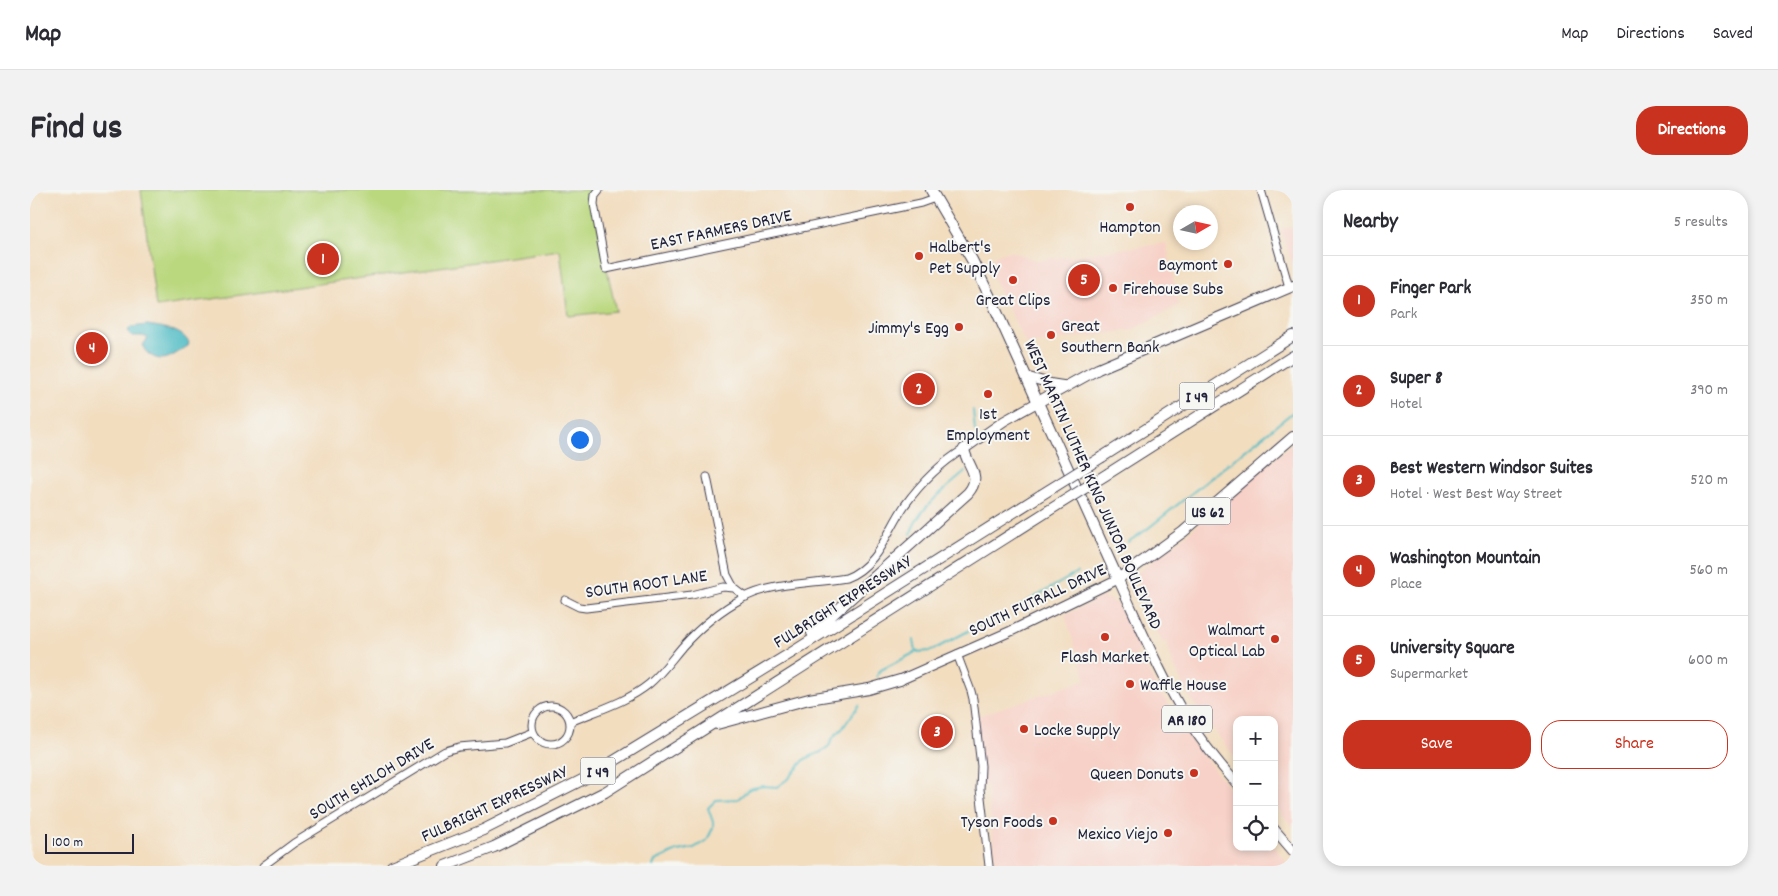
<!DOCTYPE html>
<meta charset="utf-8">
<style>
body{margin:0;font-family:Dekko,sans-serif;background:#f2f2f3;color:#2b2b33}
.controls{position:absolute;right:15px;bottom:15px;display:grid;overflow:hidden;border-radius:10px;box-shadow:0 2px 8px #0003}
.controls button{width:45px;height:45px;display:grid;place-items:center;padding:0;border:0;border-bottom:1px solid #e1e1e2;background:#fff;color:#2b2b33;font:25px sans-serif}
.compass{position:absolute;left:1143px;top:15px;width:45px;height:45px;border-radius:50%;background:#fff;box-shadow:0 2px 8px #0003;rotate:81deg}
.scale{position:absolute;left:15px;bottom:12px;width:89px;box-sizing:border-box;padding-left:5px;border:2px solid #22223b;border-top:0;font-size:14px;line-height:18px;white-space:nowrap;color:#22223b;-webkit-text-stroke:4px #f6f6f2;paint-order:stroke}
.you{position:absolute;left:549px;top:249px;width:18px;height:18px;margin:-12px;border:4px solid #fff;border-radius:50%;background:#1a73e8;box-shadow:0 0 0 8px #1a73e833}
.badge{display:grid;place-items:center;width:32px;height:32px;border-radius:50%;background:#c8321e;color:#fff;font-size:16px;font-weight:700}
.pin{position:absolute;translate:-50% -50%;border:2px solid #fff;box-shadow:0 1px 5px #0006}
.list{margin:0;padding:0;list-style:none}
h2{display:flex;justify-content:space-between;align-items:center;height:65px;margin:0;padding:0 20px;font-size:21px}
h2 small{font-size:16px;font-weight:400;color:#7c7c81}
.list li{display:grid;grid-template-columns:32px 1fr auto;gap:15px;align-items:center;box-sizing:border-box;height:90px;padding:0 20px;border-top:1px solid #e1e1e2}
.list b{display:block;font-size:19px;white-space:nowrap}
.list p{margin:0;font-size:16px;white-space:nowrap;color:#7c7c81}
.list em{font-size:16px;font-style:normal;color:#7c7c81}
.actions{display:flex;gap:10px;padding:15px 20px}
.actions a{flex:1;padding:11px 0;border:1px solid #c8321e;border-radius:20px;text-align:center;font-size:18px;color:#c8321e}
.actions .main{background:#c8321e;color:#fff}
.icon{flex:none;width:28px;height:28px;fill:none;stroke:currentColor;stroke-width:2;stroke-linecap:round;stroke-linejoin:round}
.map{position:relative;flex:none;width:1263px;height:676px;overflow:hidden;border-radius:20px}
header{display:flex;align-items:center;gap:30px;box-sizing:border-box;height:70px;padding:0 25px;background:#fff;border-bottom:1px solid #e1e1e2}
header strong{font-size:24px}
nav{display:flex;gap:28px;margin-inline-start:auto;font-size:18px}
.intro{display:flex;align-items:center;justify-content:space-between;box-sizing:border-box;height:120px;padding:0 30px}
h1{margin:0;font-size:35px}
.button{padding:12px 22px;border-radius:20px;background:#c8321e;color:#fff;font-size:18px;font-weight:700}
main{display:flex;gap:30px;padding:0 30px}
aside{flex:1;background:#fff;border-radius:20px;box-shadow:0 2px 8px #0003}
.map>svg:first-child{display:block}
</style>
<header>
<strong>Map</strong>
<nav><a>Map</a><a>Directions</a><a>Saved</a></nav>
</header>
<div class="intro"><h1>Find us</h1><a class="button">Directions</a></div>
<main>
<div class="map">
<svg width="1263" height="676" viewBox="0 0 1263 676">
<rect width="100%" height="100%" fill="#f6f6f2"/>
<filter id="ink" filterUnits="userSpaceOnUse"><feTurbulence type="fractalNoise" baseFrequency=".02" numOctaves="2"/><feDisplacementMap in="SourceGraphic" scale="10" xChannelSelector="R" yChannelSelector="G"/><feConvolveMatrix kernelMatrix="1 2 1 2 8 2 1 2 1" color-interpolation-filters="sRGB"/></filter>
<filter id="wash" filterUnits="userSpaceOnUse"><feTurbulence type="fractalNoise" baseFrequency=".0096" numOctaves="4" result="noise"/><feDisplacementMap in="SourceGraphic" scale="20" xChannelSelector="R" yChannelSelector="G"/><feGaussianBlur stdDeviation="1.12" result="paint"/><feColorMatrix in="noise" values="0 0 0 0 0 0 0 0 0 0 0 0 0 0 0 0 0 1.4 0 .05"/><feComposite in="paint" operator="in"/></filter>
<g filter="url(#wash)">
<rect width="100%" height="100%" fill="#f2ddbf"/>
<path fill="#f7d1c7" d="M1263,37V76L1250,39Z
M1136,53L1149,115L1102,140L996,154L956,74L966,65L977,62H984L1004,70H1011Z
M1263,253V637L1244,615V530H1207V570L1165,515L1153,496L1142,470L1137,452H1132L1109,396L1107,383L1155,346Z
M1072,407L1080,409L1082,412L1087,413L1110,459L1106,465L1107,468L1113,470L1125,494L1163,553L1207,608V657H1244L1260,676H1066L1065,673L1054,676H966L957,595L950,594L945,527L1056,490L1035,425Z"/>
<path fill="#bad87e" stroke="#6e7d5c" d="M111,0H560L586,121L538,126L530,60L126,117Z"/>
<path fill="#4cbbc4" stroke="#376e80" d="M117,135C130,137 152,139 159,153L158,156C144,164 135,175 120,165C116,162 114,160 113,155L118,148L113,146H102L98,141L101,137Z"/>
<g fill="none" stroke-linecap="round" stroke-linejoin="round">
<path stroke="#4cbbc4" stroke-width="2" d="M943,220L945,241
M881,344C886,320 917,298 935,282
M1098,352L1116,340L1263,222
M989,416L1047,383
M884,450L886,462
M847,487L848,483L851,480L886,462L901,461L957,431
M623,676L625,671L647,661L664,658L677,650L683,638V632L678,618L686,610L708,609L719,599L733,596L747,597L759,588L775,569L791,562L799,556L804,546L812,539L829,515"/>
</g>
</g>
<g filter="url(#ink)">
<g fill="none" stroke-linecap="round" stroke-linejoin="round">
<defs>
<path id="minor" d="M569,0L565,5L564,14L576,79L891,13L905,8
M1231,0L1259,97
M677,287L697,385L704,398L716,407
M535,410L549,417L556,418L662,405L693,397L704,398
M927,464L941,501L943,509L951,576L950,599L959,676
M502 535a19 19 0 1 1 38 0a19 19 0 1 1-38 0Z
M540,532C566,521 597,512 619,494C632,483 641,470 652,457C669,438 692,419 715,407C746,392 782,394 816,388C848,376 857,341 875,315C891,293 911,273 934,259
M233,676L264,653L415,561L429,557L475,553L503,542"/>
<path id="major" d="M997,187L1023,194L1036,196
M934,259L974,231L1008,212
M870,490L981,441L1088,389C1108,432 1126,476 1150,517C1166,545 1186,570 1207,594
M1244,639L1263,661"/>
<path id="highway" d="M901,0L942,70L961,109L1088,389L1153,342L1263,247
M1008,212L1068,179L1263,96
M1072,267L1263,146
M1079,283L1263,166
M782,443L938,303C953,285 937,277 934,259
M687,534L779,509L839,499L870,490
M362,676L453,640L556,588L761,463L1011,305
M415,676L464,657L575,602L1018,321"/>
</defs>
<use href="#minor" stroke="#413e4f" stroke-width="9"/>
<use href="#major" stroke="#413e4f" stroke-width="11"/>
<use href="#highway" stroke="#413e4f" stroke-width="12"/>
<use href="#minor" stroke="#fff" stroke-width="7"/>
<use href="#major" stroke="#fff" stroke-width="9"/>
<use href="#highway" stroke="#fff" stroke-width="10"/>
<defs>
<path id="highway-bridge" d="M1011,305L1072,267
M1018,321L1079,283"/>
</defs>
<use href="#highway-bridge" stroke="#413e4f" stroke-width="12" stroke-linecap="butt"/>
<use href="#highway-bridge" stroke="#fff" stroke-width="10"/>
</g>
</g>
<g fill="#c8321e" stroke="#f6f6f2" stroke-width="2">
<circle cx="1100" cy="17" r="5"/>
<circle cx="889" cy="66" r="5"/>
<circle cx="1198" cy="74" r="5"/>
<circle cx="983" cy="90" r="5"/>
<circle cx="1083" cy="98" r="5"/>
<circle cx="929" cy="137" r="5"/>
<circle cx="1021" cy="145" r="5"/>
<circle cx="958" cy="204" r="5"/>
<circle cx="1075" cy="447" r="5"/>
<circle cx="1245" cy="449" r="5"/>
<circle cx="1100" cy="494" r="5"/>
<circle cx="994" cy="539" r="5"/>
<circle cx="1164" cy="583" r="5"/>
<circle cx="1023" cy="631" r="5"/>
<circle cx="1138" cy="643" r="5"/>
</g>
<g text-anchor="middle" stroke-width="4" stroke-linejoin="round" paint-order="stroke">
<g fill="#f6f6f2" stroke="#626272" stroke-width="1">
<rect x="1149.5" y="192.5" width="35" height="27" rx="4"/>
<rect x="1155.5" y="307.5" width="45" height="27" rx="4"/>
<rect x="1132" y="515.5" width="50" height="27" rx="4"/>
<rect x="550.5" y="567.5" width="35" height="27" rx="4"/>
</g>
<g font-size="16" font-weight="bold" fill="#22223b">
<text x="1167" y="212">I 49</text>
<text x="1178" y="327">US 62</text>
<text x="1157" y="535">AR 180</text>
<text x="568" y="587">I 49</text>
</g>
<g font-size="18" fill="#22223b" stroke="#f6f6f2" text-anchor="end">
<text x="1100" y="42" text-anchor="middle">Hampton</text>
<text x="899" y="62" text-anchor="start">Halbert's<tspan x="899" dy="21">Pet Supply</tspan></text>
<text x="1188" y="80">Baymont</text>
<text x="1093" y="104" text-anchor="start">Firehouse Subs</text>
<text x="983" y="115" text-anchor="middle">Great Clips</text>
<text x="1031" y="141" text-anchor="start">Great<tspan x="1031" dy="21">Southern Bank</tspan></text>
<text x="919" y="143">Jimmy's Egg</text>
<text x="958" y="229" text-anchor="middle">1st<tspan x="958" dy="21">Employment</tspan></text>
<text x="1235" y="445">Walmart<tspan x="1235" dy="21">Optical Lab</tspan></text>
<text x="1075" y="472" text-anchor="middle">Flash Market</text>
<text x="1110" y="500" text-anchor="start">Waffle House</text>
<text x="1004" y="545" text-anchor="start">Locke Supply</text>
<text x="1154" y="589">Queen Donuts</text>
<text x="1013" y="637">Tyson Foods</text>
<text x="1128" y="649">Mexico Viejo</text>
</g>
<g font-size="18" fill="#22223b" stroke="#f6f6f2">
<text transform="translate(691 39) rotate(-12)" y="6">EAST FARMERS DRIVE</text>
<text transform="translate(1064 294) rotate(66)" y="6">WEST MARTIN LUTHER KING JUNIOR BOULEVARD</text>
<text transform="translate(616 393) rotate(-8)" y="6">SOUTH ROOT LANE</text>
<text transform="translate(1007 409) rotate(-25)" y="6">SOUTH FUTRALL DRIVE</text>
<text transform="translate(812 411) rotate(-32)" y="6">FULBRIGHT EXPRESSWAY</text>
<text transform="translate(341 588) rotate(-31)" y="6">SOUTH SHILOH DRIVE</text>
<text transform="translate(464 613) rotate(-25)" y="6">FULBRIGHT EXPRESSWAY</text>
</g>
</g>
</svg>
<div class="controls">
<button>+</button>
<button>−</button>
<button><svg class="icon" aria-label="locate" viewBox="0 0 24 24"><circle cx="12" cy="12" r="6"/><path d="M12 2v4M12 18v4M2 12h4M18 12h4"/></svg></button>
</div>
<svg class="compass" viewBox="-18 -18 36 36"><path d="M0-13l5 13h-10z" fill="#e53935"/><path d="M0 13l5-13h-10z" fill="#7c7c81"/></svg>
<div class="scale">100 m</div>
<div class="you"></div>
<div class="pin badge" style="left:293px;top:69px">1</div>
<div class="pin badge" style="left:889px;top:199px">2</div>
<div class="pin badge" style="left:907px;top:542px">3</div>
<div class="pin badge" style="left:62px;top:158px">4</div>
<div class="pin badge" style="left:1054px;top:90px">5</div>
</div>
<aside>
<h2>Nearby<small>5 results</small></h2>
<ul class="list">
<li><span class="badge">1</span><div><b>Finger Park</b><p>Park</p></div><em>350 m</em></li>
<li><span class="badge">2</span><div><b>Super 8</b><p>Hotel</p></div><em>390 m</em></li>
<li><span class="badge">3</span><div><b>Best Western Windsor Suites</b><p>Hotel · West Best Way Street</p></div><em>520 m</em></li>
<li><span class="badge">4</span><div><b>Washington Mountain</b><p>Place</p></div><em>560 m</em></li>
<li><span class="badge">5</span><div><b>University Square</b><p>Supermarket</p></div><em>600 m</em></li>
</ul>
<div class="actions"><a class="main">Save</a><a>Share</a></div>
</aside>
</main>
